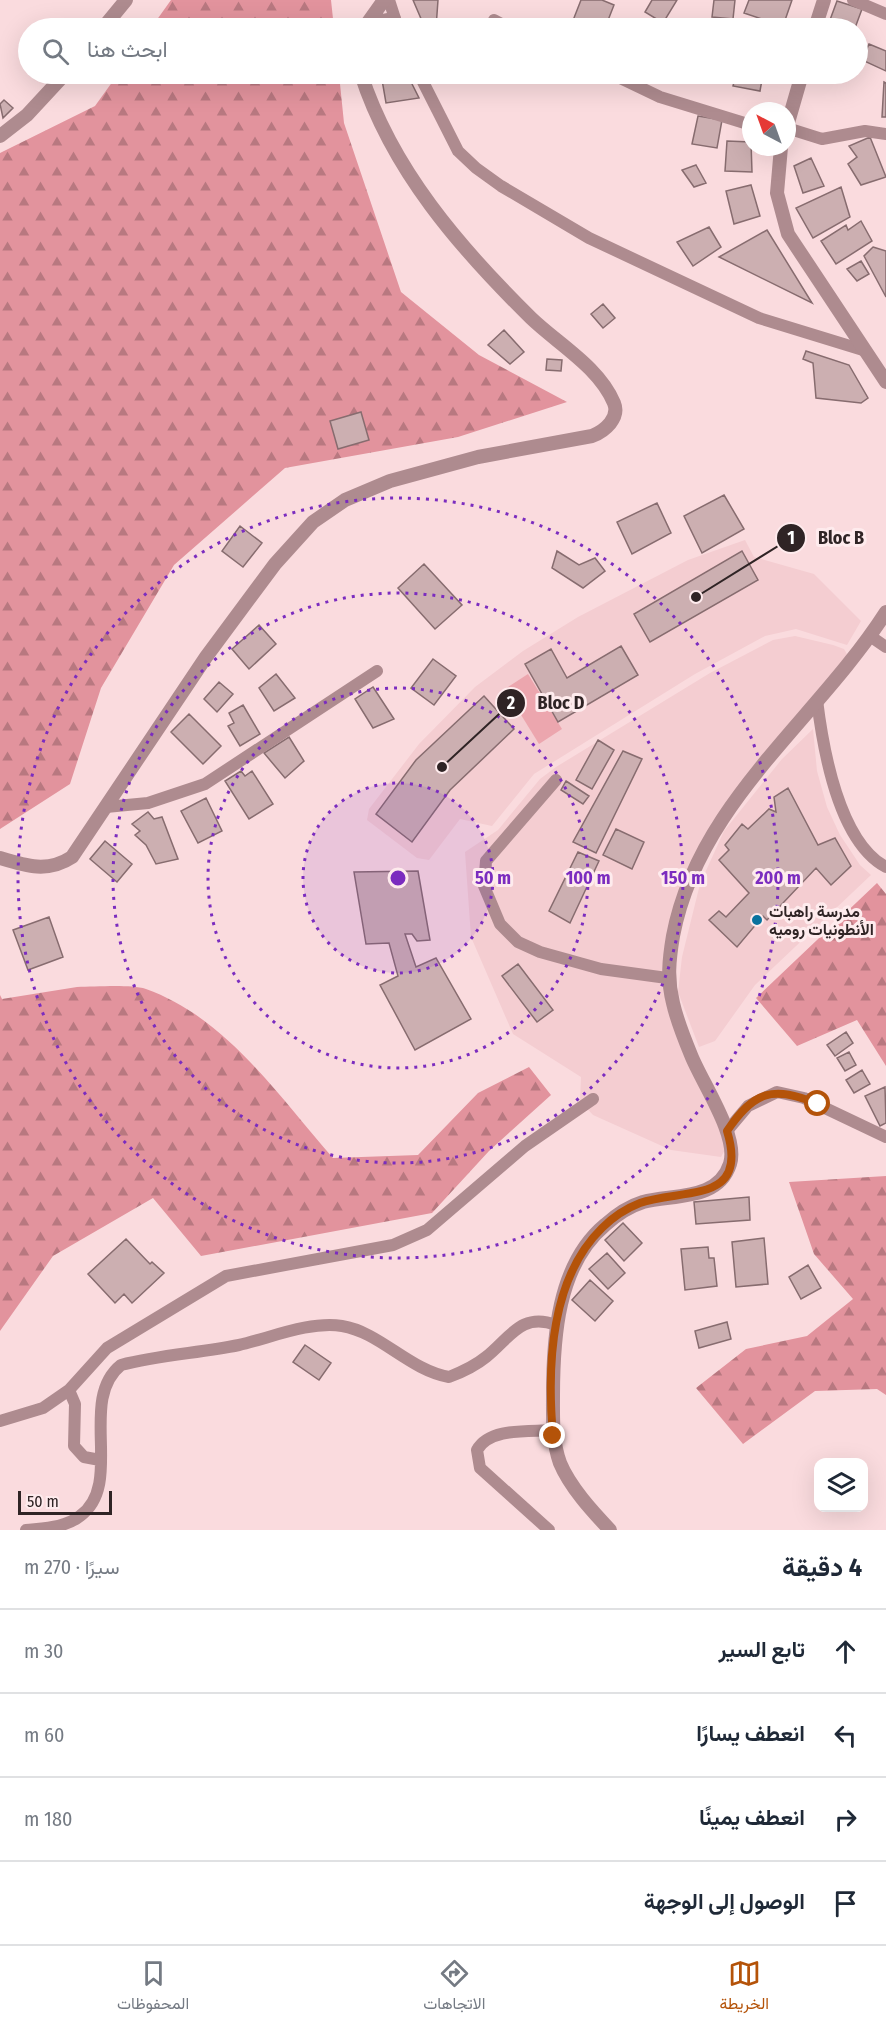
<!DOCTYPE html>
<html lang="ar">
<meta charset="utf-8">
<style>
body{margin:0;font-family:"Fira Sans Condensed",Vazirmatn,sans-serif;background:#f2f2f3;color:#1f2937;direction:rtl}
.controls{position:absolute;right:18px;bottom:18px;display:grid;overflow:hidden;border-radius:12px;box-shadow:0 6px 24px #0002}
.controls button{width:54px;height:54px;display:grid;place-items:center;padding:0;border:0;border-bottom:2px solid #e0e1e3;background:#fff;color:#1f2937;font:30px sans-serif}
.compass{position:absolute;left:742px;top:102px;width:54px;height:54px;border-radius:50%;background:#fff;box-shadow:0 6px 24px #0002;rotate:319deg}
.scale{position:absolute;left:18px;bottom:15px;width:94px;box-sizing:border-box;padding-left:6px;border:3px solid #2f2425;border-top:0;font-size:16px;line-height:21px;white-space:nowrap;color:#2f2425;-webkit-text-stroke:4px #feebed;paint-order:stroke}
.stop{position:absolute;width:18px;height:18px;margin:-14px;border:4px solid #b45309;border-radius:50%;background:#fff}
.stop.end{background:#b45309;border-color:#fff;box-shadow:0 2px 6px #0008}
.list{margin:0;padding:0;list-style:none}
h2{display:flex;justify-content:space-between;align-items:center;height:78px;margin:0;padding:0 24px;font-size:26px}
h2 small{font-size:20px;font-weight:400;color:#747a83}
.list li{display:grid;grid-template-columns:39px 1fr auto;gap:18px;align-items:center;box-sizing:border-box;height:84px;padding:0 24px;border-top:2px solid #e0e1e3}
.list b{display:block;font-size:22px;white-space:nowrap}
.list em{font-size:20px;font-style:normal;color:#747a83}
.icon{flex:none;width:33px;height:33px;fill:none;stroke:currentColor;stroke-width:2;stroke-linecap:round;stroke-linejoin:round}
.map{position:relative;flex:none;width:886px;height:1530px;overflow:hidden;direction:ltr}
.search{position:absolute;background:#fff;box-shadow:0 6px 24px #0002;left:18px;right:18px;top:18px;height:66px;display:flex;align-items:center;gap:15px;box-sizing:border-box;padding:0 21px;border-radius:33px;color:#747a83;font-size:22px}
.sheet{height:414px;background:#fff}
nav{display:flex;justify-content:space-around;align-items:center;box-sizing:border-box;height:84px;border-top:2px solid #e0e1e3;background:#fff;font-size:16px;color:#747a83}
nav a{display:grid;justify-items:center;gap:3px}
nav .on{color:#b45309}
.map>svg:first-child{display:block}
</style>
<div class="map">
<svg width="886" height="1530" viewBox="0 0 886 1530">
<defs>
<pattern id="forest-firs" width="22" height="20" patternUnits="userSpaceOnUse" patternTransform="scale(1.5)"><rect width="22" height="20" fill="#e2939d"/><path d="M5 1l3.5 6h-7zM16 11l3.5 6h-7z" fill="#b87880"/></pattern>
</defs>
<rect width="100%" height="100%" fill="#fadbde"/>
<path fill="#f4cdd1" d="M745,540L754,557L814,574L861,621L847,645L796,629L765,636L695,674L534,774L492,826L460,819L429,860L417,858L367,820L369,809L419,744L475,687L523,651L578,617L688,560Z
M795,636L833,645L844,649L848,656L701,846L664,980L726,1148L721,1157L671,1150L593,1115L580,1101L581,1077L513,1034L471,937L465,852L498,830L540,779L556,767L710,673L773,640Z
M813,729L817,771L827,807L840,835L860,865L871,875L755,985L715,1041L699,1047L678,992L682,957L700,884L724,831L782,759Z"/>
<path fill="url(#forest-firs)" d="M171,0H331L334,28H151Z
M118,74H339L344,123L401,292L479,355L567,402L458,437L285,468L174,565L101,688L70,784L0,829V153L95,106Z
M877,883L886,894V1066L857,1020L797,1046L756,998Z
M77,987C95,987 129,984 146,989C227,1018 278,1096 333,1158L418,1155L478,1093L529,1067L551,1095L489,1151L432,1213L201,1256L153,1198L53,1256L0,1331V995L2,999Z
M886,1176V1395L877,1389L815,1391L743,1444L696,1388L746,1349L807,1336L853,1299L814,1254L789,1182Z"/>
<path fill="#eca6ae" d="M528,674L562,729L539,744L505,689Z"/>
<path fill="#ccafb1" stroke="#876c6f" stroke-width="1.5" d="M413,0H438L436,28H425Z
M581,0H602L614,5L605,28H586L572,23Z
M652,0H677L663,23L645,12Z
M714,0H735L733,19L712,17Z
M749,0H792L783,26L744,13Z
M837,1L862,9L855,28H827Z
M869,44L886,51V71L862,60Z
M381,74H407L419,98L386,103Z
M736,74H763L760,91L733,86Z
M884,82L886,83V117H882Z
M4,100L13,108L3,118L0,104Z
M698,116L722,120L717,148L692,144Z
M870,137L886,177L861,185L848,164L857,157L849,146Z
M727,141L751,142L752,172L725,171Z
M811,158L824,186L803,193L794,166Z
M696,165L706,183L694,187L682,170Z
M751,185L760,216L734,224L726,191Z
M841,187L850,217L813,238L796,208Z
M861,221L872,241L836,264L821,241L846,225L848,230Z
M709,227L721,247L693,266L677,242Z
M767,230L812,303L719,257Z
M873,247L886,251V297L864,256Z
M861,261L869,274L857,281L847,269Z
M603,304L615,318L603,328L591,314Z
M504,330L524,352L510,364L488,345Z
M806,351L849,365L868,398L861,403L816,398L813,363L803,359Z
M547,359L562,360L561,371L546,370Z
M361,412L369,440L338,449L330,421Z
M724,495L744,529L702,553L684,516Z
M657,503L671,533L632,554L617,522Z
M240,526L262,543L243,567L222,551Z
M557,551L579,565L595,558L605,571L583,588L552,568Z
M742,551L758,580L650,642L634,614Z
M424,564L462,605L435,629L398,588Z
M259,625L276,644L249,669L232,649Z
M621,646L638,675L558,722L525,664L551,649L567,678Z
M433,659L456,676L434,705L411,688Z
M276,674L295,698L274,711L259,688Z
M219,682L233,694L217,712L204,699Z
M373,687L394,719L373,728L355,699Z
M484,696L514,729L450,790L412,842L376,814L416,760Z
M243,705L260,734L240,746L228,726L234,723L229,713Z
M189,714L221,746L203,764L171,732Z
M289,737L304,761L285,778L264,753Z
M598,740L614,750L592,789L576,780Z
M623,751L642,759L596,853L573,842Z
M241,771L245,776L252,771L273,804L249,819L225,781Z
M566,781L589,796L583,804L561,790Z
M788,788L818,845L835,838L851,866L831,885L816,868L767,920L763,916L737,947L709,920L719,911L726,917L749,893L719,860L729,850L725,845L742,824L748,829L769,809L776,812L774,797Z
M206,798L222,831L198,843L181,811Z
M148,812L154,819L162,817L178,859L156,864L146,845L135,835L140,831L132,824Z
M616,829L644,842L632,869L603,855Z
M105,841L132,864L117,882L90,859Z
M578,852L599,861L570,923L549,911Z
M418,871L430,940L417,941L412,934H405L416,967L436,958L471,1019L415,1050L380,985L398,976L389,943L366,944L354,872Z
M49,917L63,957L28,970L13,930Z
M518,964L553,1010L537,1022L502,976Z
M846,1032L853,1043L835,1056L827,1045Z
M849,1052L856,1065L845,1071L837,1058Z
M862,1070L870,1084L854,1093L846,1080Z
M885,1087L886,1123L880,1126L865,1096Z
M749,1197L750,1220L696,1224L694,1202Z
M623,1223L642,1243L624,1261L605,1240Z
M764,1238L768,1284L736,1287L732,1242Z
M126,1239L150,1264L152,1262L164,1273L132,1303L124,1294L115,1303L88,1274Z
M708,1247L709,1258H714L717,1286L685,1290L681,1249Z
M607,1253L625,1273L608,1289L589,1269Z
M808,1265L821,1288L801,1299L789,1277Z
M590,1280L613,1301L595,1321L572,1300Z
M727,1322L731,1339L699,1348L695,1331Z
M305,1345L331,1363L319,1380L293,1362Z"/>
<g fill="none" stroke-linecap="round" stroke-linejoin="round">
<path stroke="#ae8b8f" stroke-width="12" d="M389,0L398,28
M853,0L886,14
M494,20L509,28
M419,74L458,151L476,168L501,186L589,238L759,318L863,350
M612,74L660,97L751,125
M787,128L822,139L865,131L886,134
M870,636L886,647
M817,700C823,749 839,842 886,867
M556,780L486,861L484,886L500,924L518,942L540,952L601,969L667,978
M106,807L148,803L205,784L377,671
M727,1131L748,1106L777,1092L804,1098L886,1137
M69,1390L75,1404L74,1446L84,1457L100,1460
M0,1421L43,1408L69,1390L107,1348L226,1276L393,1245L427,1230L525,1146L593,1099
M26,1530C44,1528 65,1528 80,1516C125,1484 77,1400 121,1365C159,1355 200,1353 239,1345C270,1338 309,1321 342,1326C380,1332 409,1370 449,1377C462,1372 475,1366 486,1357C510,1338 521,1312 556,1325
M549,1530L480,1468L477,1450C490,1427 530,1432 553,1430"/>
<path stroke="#ae8b8f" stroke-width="14" d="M366,24L394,19
M103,28L126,0
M364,28L384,0
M815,28L824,0
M787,126L802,74
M0,136L27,115L65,74
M781,147L777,193L788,234L886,382
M0,858C26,866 48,873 72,857L206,657L275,564L313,522L345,500L390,481L478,457L592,436C605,431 620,418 614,403C599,367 558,344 531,318C460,248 392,170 361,74
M610,1530C592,1511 570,1487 560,1463C552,1441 553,1419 553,1396C553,1339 557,1265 605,1225C615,1216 630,1206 643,1202C674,1194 718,1201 730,1164C739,1136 702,1083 691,1055C684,1038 677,1021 673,1003C667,979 669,960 673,936C698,803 816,721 886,612"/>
</g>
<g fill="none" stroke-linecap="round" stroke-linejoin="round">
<path stroke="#b45309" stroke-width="8" d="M553,1436C547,1368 550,1279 602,1228C612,1218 627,1208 640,1203C681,1188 750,1205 727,1131C754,1091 773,1085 818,1104"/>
</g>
<circle cx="398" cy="878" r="95" fill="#7b2cbf" fill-opacity=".12"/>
<g fill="none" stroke="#7b2cbf" stroke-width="3" stroke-dasharray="3 6">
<circle cx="398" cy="878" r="95"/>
<circle cx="398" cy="878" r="190"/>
<circle cx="398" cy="878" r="285"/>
<circle cx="398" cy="878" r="380"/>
</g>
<circle fill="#09729e" stroke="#feebed" stroke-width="2" cx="757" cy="920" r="6"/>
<g text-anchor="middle" stroke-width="6" stroke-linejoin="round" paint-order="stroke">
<g font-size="16" font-weight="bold" fill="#2f2425" stroke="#feebed" text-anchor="start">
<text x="769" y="917">مدرسة راهبات<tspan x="769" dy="18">الأنطونيات روميه</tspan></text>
</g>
</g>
<circle cx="398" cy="878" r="9" fill="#7b2cbf" stroke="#feebed" stroke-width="3"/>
<g font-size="18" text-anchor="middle" font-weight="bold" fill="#7b2cbf" stroke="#feebed" stroke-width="6" stroke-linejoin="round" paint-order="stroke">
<text x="493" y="884">50 m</text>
<text x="588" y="884">100 m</text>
<text x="683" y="884">150 m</text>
<text x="778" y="884">200 m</text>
</g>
<path fill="none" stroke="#2f2425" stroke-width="2" d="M696 597L791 538M442 767L511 703"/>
<g fill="#2f2425" stroke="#feebed" stroke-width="2">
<circle cx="696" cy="597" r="6"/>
<circle cx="442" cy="767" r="6"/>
<circle cx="791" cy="538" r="15"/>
<circle cx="511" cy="703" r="15"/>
</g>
<g font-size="18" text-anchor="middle" font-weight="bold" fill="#fff">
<text x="791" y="544">1</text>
<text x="511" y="709">2</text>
</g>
<g font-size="18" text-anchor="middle" font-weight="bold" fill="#2f2425" stroke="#feebed" stroke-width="6" stroke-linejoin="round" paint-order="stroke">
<text x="841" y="544">Bloc B</text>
<text x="561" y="709">Bloc D</text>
</g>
</svg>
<div class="controls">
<button><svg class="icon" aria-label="layers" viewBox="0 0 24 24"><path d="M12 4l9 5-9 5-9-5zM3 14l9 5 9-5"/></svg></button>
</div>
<svg class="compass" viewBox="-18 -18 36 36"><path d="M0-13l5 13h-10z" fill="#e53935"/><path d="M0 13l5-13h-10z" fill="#747a83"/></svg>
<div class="scale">50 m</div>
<div class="stop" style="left:818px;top:1104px"></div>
<div class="stop end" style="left:553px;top:1436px"></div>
<div class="search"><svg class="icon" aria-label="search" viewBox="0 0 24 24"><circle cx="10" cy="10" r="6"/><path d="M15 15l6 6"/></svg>ابحث هنا</div>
</div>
<section class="sheet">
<h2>4 دقيقة<small>سيرًا · 270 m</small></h2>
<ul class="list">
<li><svg class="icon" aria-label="ahead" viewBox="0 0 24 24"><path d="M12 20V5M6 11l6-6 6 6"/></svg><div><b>تابع السير</b></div><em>30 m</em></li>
<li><svg class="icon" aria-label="left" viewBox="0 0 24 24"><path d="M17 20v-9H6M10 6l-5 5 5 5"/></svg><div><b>انعطف يسارًا</b></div><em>60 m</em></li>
<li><svg class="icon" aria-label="right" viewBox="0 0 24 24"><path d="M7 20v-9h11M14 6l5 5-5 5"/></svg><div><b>انعطف يمينًا</b></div><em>180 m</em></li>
<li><svg class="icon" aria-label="arrive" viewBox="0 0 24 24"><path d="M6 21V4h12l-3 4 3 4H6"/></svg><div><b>الوصول إلى الوجهة</b></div></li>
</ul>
</section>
<nav>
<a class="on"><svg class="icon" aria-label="map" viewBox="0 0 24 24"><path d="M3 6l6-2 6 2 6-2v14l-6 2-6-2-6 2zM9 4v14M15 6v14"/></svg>الخريطة</a>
<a><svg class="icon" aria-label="directions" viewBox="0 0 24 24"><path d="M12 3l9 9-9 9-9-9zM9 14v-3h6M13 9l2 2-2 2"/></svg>الاتجاهات</a>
<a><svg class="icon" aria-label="saved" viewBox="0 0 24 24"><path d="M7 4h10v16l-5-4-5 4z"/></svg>المحفوظات</a>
</nav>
